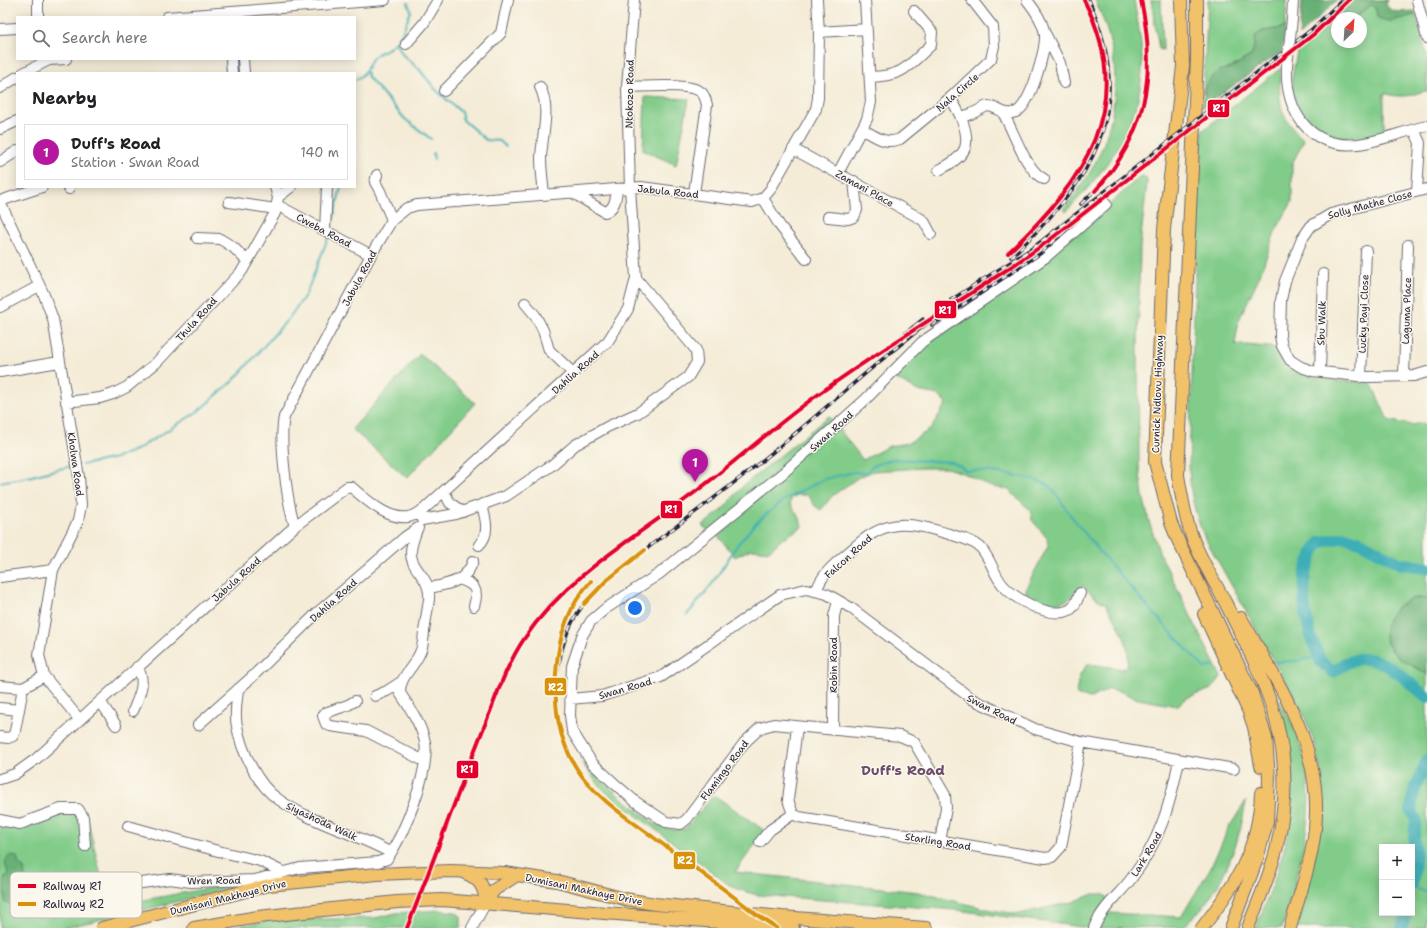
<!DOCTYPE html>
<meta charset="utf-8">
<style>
body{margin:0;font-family:"Shantell Sans",sans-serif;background:#f2f2f2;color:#202124}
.controls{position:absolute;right:12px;bottom:12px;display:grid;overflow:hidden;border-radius:0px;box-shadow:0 2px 10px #0003}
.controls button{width:36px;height:36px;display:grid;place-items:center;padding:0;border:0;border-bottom:1px solid #e0e0e0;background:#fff;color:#202124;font:20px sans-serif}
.compass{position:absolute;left:1331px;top:12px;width:36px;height:36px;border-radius:50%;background:#fff;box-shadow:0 2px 10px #0003;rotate:25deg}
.you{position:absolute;left:635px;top:608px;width:14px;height:14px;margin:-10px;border:3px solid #fff;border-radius:50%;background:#1a73e8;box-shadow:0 0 0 6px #1a73e833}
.badge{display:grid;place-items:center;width:26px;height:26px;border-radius:50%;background:#b5179e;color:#fff;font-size:13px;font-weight:700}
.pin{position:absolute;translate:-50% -33px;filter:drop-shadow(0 1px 2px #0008)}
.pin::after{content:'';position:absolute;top:21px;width:14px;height:12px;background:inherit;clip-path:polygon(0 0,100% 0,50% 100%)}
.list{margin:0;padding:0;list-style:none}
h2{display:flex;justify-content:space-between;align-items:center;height:52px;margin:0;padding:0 16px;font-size:17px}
h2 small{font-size:13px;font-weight:400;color:#757577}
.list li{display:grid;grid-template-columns:26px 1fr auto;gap:12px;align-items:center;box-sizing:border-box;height:56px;margin:0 8px 8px;padding:0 8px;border:1px solid #e0e0e0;border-radius:0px}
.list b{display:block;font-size:15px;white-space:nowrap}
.list p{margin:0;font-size:13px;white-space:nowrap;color:#757577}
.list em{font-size:13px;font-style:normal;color:#757577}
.icon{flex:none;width:22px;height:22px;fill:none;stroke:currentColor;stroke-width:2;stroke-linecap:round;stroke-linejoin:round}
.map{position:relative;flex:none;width:1427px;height:928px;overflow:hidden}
.search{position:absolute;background:#fff;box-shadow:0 2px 10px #0003;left:16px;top:16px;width:340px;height:44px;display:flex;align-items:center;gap:10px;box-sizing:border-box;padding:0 14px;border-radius:0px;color:#757577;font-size:15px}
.panel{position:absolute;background:#fff;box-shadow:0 2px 10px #0003;left:16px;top:72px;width:340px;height:116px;border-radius:0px}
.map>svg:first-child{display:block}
</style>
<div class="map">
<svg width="1427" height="928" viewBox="0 0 1427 928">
<rect width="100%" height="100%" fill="#fbf7ec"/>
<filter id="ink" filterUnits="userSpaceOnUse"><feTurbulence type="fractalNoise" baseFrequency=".025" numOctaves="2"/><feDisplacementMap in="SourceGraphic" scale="8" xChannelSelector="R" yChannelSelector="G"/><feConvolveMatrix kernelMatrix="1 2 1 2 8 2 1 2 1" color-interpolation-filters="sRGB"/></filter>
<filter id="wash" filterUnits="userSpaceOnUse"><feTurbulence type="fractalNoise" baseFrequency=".012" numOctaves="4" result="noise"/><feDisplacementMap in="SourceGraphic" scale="16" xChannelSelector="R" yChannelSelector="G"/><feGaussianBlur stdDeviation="0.9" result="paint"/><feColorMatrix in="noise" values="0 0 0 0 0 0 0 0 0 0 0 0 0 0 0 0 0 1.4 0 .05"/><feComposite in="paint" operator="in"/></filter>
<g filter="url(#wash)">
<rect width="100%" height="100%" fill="#f4ecd7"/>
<path fill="#81cc89" stroke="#527762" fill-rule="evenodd" d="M1095,0H1134C1136,14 1139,28 1141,42C1149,115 1113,162 1066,212L1063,209C1117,149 1131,74 1095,0Z
M1151,0H1161L1163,50L1159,49Z
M1208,0H1287L1285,27L1272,30L1262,31L1252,55L1210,80L1203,94Z
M1371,5L1376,9L1377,17L1392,22L1404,16L1416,15L1427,56V91C1421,91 1417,94 1411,95C1401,97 1393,96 1384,93V133L1360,138L1337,137L1317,128L1306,119L1298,106L1293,93L1292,78L1297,52L1333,22L1331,30L1337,31V42H1361V18H1354Z
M1281,68C1278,104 1278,114 1304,140L1292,164V202L1275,232L1260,275L1239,320L1235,344L1278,348C1292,384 1338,380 1371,383L1388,420L1412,425L1422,423L1427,425V599C1421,598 1415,597 1409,600C1390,606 1377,633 1391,650C1400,660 1416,667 1427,674V909L1425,928H1295C1316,846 1341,789 1300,708L1204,536C1194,513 1190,491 1189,467L1197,221L1202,131ZM1382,847H1412V913H1382Z
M645,97L689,99L676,165L643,150Z
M1143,176L1146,178L1147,182L1140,246L1138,350L1139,466L1143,496L1150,525L1160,554L1221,677L1212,689L1186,698L1177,706L1138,699L1119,691L1109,689L1091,698L1078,696L1076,694L1079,676L1087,665L1091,664L1122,669L1126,668C1135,648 1115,619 1105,603C1095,600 1091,592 1083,586C1076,589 1074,594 1069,599C1057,607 1037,602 1026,594V588L1048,546L1047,538L1032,520L1031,511L1009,490L989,486L968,475L947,468H923L874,471L859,477L832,496L821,510L815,506L808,495H797L791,499L790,504L800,518L802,527L782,539L769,551L751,549L735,557L718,536L702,526L723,509L744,485L829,416L863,460L889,446L908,443L931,429L946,403L938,395L918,391L885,373L1088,225L1139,177Z
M420,354L475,403L407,478L352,429Z
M1277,696C1330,781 1306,840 1282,928H1256C1265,904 1275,881 1282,856C1298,804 1293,748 1277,696Z
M581,762L623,799L657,825L672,830L685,829L714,795L765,831L735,872L918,892L991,910L1018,914L1073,902L1093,894H1102L1106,896L1110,913L1181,917L1211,867L1228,829L1246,801C1239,847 1220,896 1183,927L1089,928L956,910L757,895L737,889L728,884L608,794L594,779Z
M69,812L76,813L88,822L102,880L46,896L50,917L232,884L237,886L152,908L63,928H0V823L17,827ZM9,875L25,877L32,884L22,896L18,895L15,898L4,897Z
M439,910L455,912L461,916V928H224L277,920L375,918L396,913Z"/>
<path fill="#68b075" stroke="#456958" d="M1302,0H1337L1299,36Z
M1354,0H1387L1386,4C1391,15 1405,11 1414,11L1416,15C1402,17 1390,25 1377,17L1376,9L1371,5L1354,18H1337V31L1331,30L1333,22Z
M1285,27L1282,51L1202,108C1203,95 1207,75 1221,70C1224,69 1227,70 1230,68C1238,65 1244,59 1252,55L1256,35C1264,29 1275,30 1285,27Z
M1416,598L1427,599V674C1416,667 1399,660 1391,649C1374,628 1394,603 1416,598Z
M11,855L17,857L19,865L24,868L25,877L32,884V889L26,895L16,896V903L12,906L5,902L4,877L9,875L5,863L7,858Z"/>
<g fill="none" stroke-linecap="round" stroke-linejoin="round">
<path stroke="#3daeb6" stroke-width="2" d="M396,42L403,55L419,69L436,90L461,112L463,120L486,140L500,141L506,147
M366,71L368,77L405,119L431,139
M355,80C366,75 366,68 372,59C378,51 385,52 392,46C402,38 406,23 411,11L408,3
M433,153L434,159
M331,228L341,187
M82,465L116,458L138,449L197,412L234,380L289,318L306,294L328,238
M0,482L28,477L71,466
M687,615L712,584L738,544L755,524L769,512L786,499L824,479L854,472L865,473L873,466L892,459L952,462L962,467L966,471C984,470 1030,476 1046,484C1054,487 1066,510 1072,517C1113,570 1159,619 1204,668L1213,666
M1274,662L1297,661L1318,657
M1412,888L1427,891"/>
<path stroke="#3daeb6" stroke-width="12" d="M1427,568L1399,563L1360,542L1345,537L1321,542L1314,550L1305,573L1304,604L1310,635L1321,662L1333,672C1338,669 1343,665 1349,662C1378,648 1406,681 1427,697
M1412,884L1416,854L1414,838L1416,820L1411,810L1413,794L1427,760
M1402,928L1406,913"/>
</g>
</g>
<g filter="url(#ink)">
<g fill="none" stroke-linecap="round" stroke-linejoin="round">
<defs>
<path id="minor" d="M1417,0L1427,38
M38,17V0
M167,17L385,0
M1292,19L1293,0
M0,29L17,28
M819,32L866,29
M1046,35L1060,63L1064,83
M406,44L424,23L438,0
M231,59L232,73
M243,59L244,73
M1287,66C1285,110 1308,149 1358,144C1381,141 1404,131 1427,126
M23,73L49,60L66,59
M870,77C904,76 907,67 931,45L932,32L914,11
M540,87C551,109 542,134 541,158C541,170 543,183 544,195
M627,87C642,87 693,82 702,93C705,96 706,101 707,105L694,193
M0,88L17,77
M444,91L501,33L508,0
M1003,113C1014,131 1025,170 1044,179
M961,117L971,114L987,106C997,106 1004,117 1016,112C1030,107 1046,50 1045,36C1044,23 1035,10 1027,0
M0,129L17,121
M862,129C875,136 885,145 900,139L950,98L991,59L994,46L993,27L972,0
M1414,129L1420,143L1417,191
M793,149L918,217L924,221L931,234
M0,162L17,151
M939,170C947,166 961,158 965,148C970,133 959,111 950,98
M838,173L867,119L871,102L865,0
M377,175L375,182L380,191L392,220
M68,187L69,189
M1427,189L1331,214L1311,226L1302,239L1285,281L1281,300L1280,336L1282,346L1290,360L1301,367L1313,371L1367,377L1414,376L1427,372
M573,193L605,212C615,209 616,198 617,189
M278,197L291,187
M763,198L780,226L806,259
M0,201L42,187
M0,202L44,295L53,319L79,477L81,505L78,521L53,570L39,655L44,676L79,719
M229,202L276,209
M277,205L371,255
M828,217L848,219L854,217L857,210L854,181
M325,230L327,187
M197,238L220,239L233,247L247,261
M525,303L535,315L543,330L549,350L573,373
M0,307L39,286
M0,372L59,362
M1320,372L1323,274
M1404,376L1408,245
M1361,377L1366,251
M66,402L100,398L113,394L127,387L156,363L242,271L275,213L278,198L275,187
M444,491L450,503L463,512
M422,520L456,514L506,496L552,465L575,445L607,427L638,413L688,377L697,362L696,350L636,278
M295,526L347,487H351C366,499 387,520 408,517C413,516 418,513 422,511L608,341L628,309L636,278L630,188L627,87L634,0
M479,545C490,535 486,519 482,506
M0,577L53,570
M459,579C475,584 479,590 474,606
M429,588C449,584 466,582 473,561
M817,590C822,571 843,558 857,545C888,517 912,523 949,534C959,537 972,540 980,547C990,557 993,573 1002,584C1014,599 1052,621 1071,609C1076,605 1078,598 1080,593
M0,686L23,688L44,676
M238,689C237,701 234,714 237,726C241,750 257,785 278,799C311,823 355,833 391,853
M375,696L387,691L401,682
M570,699L602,696L661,677L780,595L806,589L827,594L851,608L972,699L1035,729L1081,742L1234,769
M100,701L116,725
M355,701L348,705L325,713L323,716L326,724L330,726L366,731L424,761
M0,708L19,710
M133,711C139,696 147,682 137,667
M198,725L252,677L317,613L405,537L418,528
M797,727L788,800L793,814L799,817L1045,858L1052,857L1061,847L1081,742
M833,730L834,616L838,601
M0,737L8,738L13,736L15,731L23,688
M0,779L15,774L36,759L295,526C287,503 279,441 284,417L371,255L392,220L407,208L417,205L641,187L752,202L763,198L770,190L816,109L818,98L819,32L817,0
M0,820L20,824L61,809H78L83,817L85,846
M128,826L218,851L260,861L283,872
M760,842L770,830L793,814
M940,842L946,808L945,795L914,742L900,736L774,724L760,728L744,743L687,819L681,824L666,822L636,802L615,784L592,763L572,731L570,715L572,666L582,636L591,621L605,609L659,574L783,473L865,400L922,342L1046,257L1106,204
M135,884L170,879L191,882L255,880L300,868L378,862L387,859C404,834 430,772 425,742C421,724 410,708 400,693C399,676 416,666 421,650C424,643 423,634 425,626C426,617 428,608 429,599C431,576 410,570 411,552C411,544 415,536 417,529
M472,928L485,904
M1094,928C1101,909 1119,895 1131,879C1160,841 1170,805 1179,760"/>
<path id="major" d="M1181,0L1183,66L1164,229L1155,462L1171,523L1178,540L1252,693L1266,738L1269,778L1267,822L1257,859L1231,928
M1197,0V57L1178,475C1181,493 1184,512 1190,531C1198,556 1214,580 1226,604C1268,688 1300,748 1277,846C1271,874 1258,901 1248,928
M1204,614L1249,712L1254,727L1261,766
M1241,618C1278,684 1324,748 1315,828C1312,861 1299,896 1290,928
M465,873C480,878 486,889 485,904
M485,904L494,890L517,875
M102,928L269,885L377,874L450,871L505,873L530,877L557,881L625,899L655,904L782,917L926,928
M194,928L258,917L397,902L442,900L793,928
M1202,928C1235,885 1259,850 1261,793"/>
</defs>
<use href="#minor" stroke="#6c6972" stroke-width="12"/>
<use href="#major" stroke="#6c6972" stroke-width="14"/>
<use href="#minor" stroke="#fff" stroke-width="10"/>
<use href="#major" stroke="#f2c26a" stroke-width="12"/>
<defs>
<path id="rail" d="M1081,204C1144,143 1160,86 1141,0
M1011,257C1092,180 1138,113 1089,0
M951,300L1034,247L1311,30L1342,0
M948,309L961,300
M932,325L1041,253L1084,214
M555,689C559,658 564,629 584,604C601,581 627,564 650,546C683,521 716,497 749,471C813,422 870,365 936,317
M440,840L507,670L522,641L538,619L555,599L608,555L691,495L778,424L817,395L880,353L923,319"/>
</defs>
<use href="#rail" stroke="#22223b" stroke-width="3.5"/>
<use href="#rail" stroke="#fbf7ec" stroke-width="2" stroke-dasharray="6" stroke-linecap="butt"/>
<defs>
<path id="minor-bridge" d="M1287,66L1292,19"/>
</defs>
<use href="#minor-bridge" stroke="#6c6972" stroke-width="12" stroke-linecap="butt"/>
<use href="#minor-bridge" stroke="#fff" stroke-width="10"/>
<defs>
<path id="rail-1" d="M1095,191C1147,134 1157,74 1141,0
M1008,253C1084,181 1138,105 1084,0
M407,928C433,863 456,797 482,732C495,701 505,667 524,639C566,577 631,540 690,496C733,464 772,428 816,396C891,341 972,296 1047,242L1314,34L1349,0"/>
<path id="rail-2" d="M591,581C567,607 558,638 556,673C554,707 558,739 577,769C595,797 626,817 653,837C688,863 723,888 757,915L777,928
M584,604L606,581L645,550"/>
</defs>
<use href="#rail-1" stroke="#fbf7ec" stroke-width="7"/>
<use href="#rail-2" stroke="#fbf7ec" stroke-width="7"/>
<use href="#rail-1" stroke="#e4002b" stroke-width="4"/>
<use href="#rail-2" stroke="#d79209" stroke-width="4"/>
</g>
</g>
<g text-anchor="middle" stroke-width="3" stroke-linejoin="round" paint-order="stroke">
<g font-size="10" fill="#22223b" stroke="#fbf7ec">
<text transform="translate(957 92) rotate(-41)" y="4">Nala Circle</text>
<text transform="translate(629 94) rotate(-89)" y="4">Ntokozo Road</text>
<text transform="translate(865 188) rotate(29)" y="4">Zamani Place</text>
<text transform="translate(668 191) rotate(6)" y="4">Jabula Road</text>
<text transform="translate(1370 204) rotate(-15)" y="4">Solly Mathe Close</text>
<text transform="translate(324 230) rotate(28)" y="4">Cweba Road</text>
<text transform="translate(359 278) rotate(-62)" y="4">Jabula Road</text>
<text transform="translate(1406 311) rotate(-88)" y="4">Laguma Place</text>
<text transform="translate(1363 314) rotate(-88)" y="4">Lucky Payi Close</text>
<text transform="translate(196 319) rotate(-48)" y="4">Thula Road</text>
<text transform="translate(1321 323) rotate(-88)" y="4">Sbu Walk</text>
<text transform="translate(575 372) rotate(-42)" y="4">Dahlia Road</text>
<text transform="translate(1157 394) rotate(-88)" y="4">Curnick Ndlovu Highway</text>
<text transform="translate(831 431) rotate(-42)" y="4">Swan Road</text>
<text transform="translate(76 464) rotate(82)" y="4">Kholwa Road</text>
<text transform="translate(848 556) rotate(-42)" y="4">Falcon Road</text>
<text transform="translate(236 579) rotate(-42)" y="4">Jabula Road</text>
<text transform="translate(333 600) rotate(-42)" y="4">Dahlia Road</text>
<text transform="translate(833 665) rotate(-90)" y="4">Robin Road</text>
<text transform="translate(625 688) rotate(-16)" y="4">Swan Road</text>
<text transform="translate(992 709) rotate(27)" y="4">Swan Road</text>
<text transform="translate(724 770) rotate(-53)" y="4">Flamingo Road</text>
<text transform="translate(322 821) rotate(25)" y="4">Siyashoda Walk</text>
<text transform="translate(938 841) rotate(9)" y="4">Starling Road</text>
<text transform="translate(1146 854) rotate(-59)" y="4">Lark Road</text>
<text transform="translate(214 880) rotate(-1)" y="4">Wren Road</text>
<text transform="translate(584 889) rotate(12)" y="4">Dumisani Makhaye Drive</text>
<text transform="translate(228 897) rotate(-14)" y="4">Dumisani Makhaye Drive</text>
</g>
<g font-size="14" font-weight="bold" fill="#694e6b" stroke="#fbf7ec">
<text x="903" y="775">Duff's Road</text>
</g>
</g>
<rect x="10" y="872" width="132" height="46" rx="6" fill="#fbf7ec" stroke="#bab7b7" stroke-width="1"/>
<rect x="18" y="884" width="18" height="4" fill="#e4002b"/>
<rect x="18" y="902" width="18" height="4" fill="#d79209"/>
<g font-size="11" fill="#22223b">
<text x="43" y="890">Railway R1</text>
<text x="43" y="908">Railway R2</text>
</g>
<g stroke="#fbf7ec" stroke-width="1.5">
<rect x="1207" y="99" width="23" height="19" rx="4" fill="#e4002b"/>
<rect x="934" y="300" width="23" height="19" rx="4" fill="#e4002b"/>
<rect x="660" y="500" width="23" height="19" rx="4" fill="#e4002b"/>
<rect x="544" y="677" width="23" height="19" rx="4" fill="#d79209"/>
<rect x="456" y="760" width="23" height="19" rx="4" fill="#e4002b"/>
<rect x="673" y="851" width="23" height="19" rx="4" fill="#d79209"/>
</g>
<g font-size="11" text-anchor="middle" font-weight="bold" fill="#fff">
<text x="1219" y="112">R1</text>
<text x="945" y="314">R1</text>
<text x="671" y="513">R1</text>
<text x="556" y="691">R2</text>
<text x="467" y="773">R1</text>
<text x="685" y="864">R2</text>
</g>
</svg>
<div class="controls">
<button>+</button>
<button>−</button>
</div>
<svg class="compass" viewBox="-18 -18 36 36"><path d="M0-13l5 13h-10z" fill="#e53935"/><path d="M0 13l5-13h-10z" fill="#757577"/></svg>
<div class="you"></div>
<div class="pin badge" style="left:695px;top:482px">1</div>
<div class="search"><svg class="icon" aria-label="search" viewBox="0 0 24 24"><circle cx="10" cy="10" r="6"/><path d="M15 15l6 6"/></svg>Search here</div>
<section class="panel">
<h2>Nearby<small></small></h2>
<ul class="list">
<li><span class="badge">1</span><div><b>Duff's Road</b><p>Station · Swan Road</p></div><em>140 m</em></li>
</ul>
</section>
</div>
